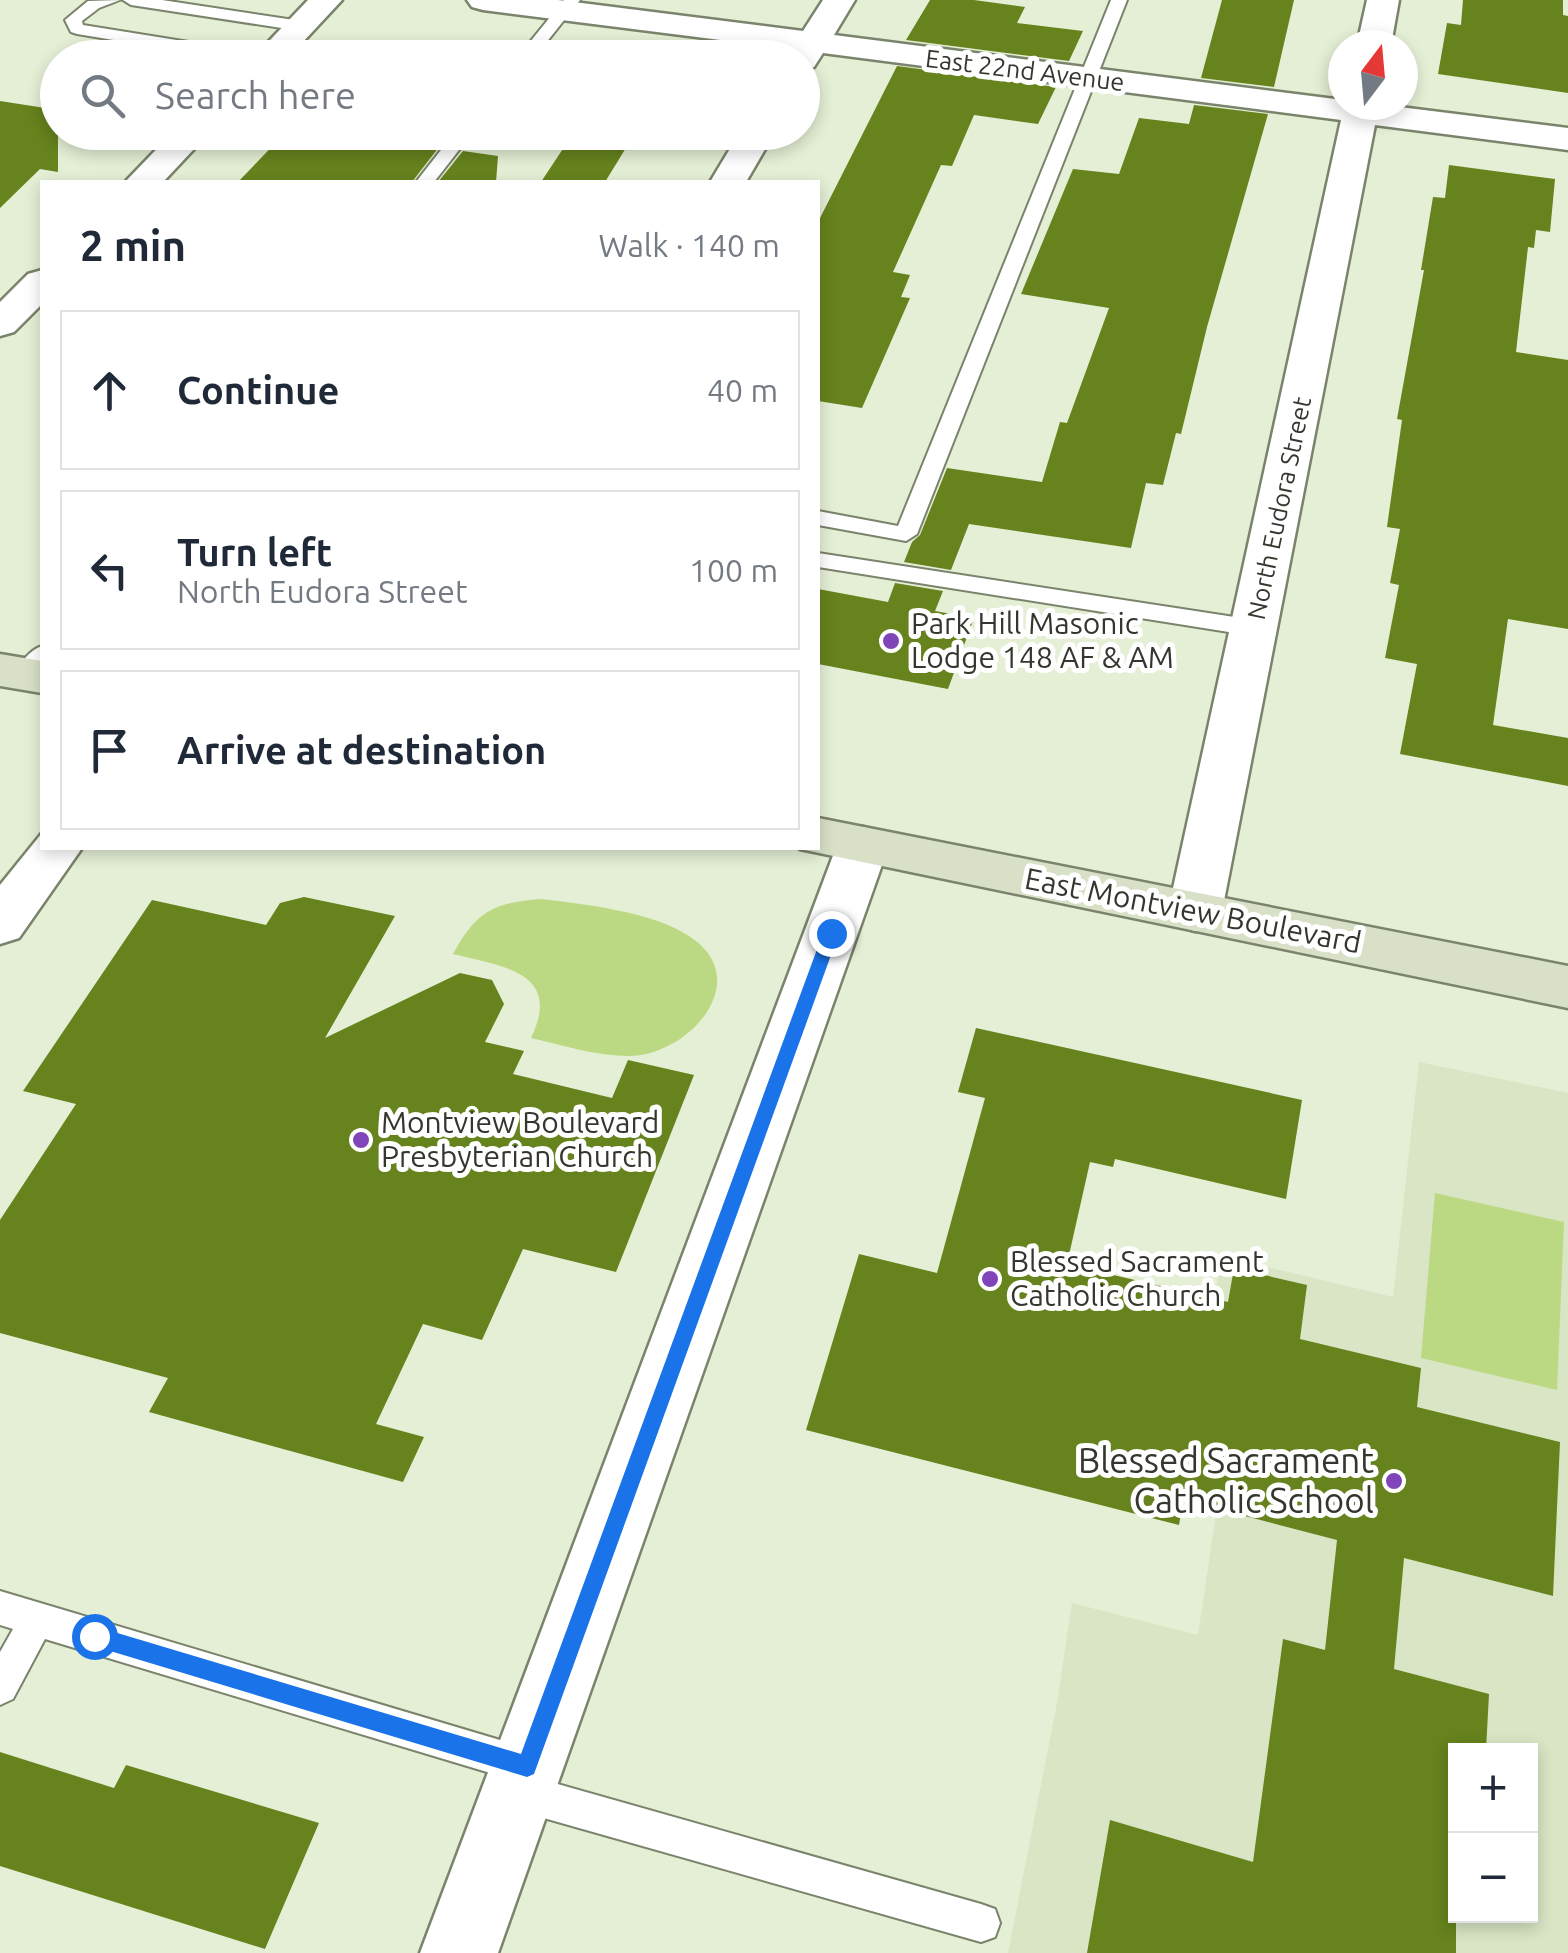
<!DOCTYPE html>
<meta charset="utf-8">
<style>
body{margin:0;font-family:Ubuntu,sans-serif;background:#f6f6f7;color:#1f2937}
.controls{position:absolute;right:30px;bottom:30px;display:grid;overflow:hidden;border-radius:0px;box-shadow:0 5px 15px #0003}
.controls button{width:90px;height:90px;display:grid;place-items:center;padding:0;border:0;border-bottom:2px solid #e0e1e3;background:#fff;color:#1f2937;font:50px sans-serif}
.compass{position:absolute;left:1328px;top:30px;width:90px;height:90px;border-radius:50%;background:#fff;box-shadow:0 5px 15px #0003;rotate:16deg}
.stop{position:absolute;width:30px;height:30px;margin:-22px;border:8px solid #1a73e8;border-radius:50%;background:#fff}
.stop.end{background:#1a73e8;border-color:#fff;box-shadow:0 2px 10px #0008}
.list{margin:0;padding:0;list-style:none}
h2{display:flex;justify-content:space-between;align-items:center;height:130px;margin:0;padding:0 40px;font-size:42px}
h2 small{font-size:32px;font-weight:400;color:#747a83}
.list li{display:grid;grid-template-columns:65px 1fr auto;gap:30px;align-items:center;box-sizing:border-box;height:160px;margin:0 20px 20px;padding:0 20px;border:2px solid #e0e1e3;border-radius:0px}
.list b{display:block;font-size:38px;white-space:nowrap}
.list p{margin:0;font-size:32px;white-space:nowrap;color:#747a83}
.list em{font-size:32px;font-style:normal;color:#747a83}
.icon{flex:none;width:55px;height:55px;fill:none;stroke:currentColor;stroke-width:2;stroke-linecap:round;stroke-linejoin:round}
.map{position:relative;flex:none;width:1568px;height:1953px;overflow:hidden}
.search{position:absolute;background:#fff;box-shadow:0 5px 15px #0003;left:40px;top:40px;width:780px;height:110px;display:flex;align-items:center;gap:25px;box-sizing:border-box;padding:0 35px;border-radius:55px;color:#747a83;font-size:38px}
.panel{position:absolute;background:#fff;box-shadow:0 5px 15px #0003;left:40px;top:180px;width:780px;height:670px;border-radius:0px}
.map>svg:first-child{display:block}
</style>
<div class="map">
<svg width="1568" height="1953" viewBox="0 0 1568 1953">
<rect width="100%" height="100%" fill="#e5efd5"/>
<path fill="#d9e5c5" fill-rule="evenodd" d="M1419,1062L1568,1093V1953H1008L1057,1703L1072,1603L1198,1635L1239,1359L1207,1351L1221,1256L1393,1297ZM1456,1750H1530V1916H1456Z"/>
<path fill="#bbd982" d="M541,899C584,904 653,912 689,936C757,980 688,1056 629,1056C596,1056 562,1045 531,1038C563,972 502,966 453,954C477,911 492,903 541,899Z
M1435,1193L1564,1222L1557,1390L1421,1358Z"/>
<path fill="#66831d" d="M930,0H974L1025,7L1017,23L1083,31L1069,61L906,40Z
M1222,0H1294L1274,87L1201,78Z
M1463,0H1563V15L1568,16V93L1438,74L1447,23L1461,25Z
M897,66L1056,87L1038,124L974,115L952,166L941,165L893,272L910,275L901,297L910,298L862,408L818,401V222Z
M0,101L58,110V172L40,169L0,208Z
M1194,105L1268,114L1207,327L1181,434L1176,433L1163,485L1146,483L1131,548L969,524L951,570L904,562L912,542L920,535L947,468L1042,482L1060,422L1067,423L1109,308L1021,294L1073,169L1119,174L1139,118L1189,124Z
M286,132H350L439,147L412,182H238Z
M574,132L632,138L605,182H541Z
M463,151L498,156L496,182H438Z
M1449,165L1555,179L1550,232L1536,230L1534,248L1528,247L1516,352L1568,360V629L1508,619L1493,725L1568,738V786L1400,754L1417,664L1385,658L1399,585L1390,583L1400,529L1387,527L1402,420L1397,419L1424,270H1421L1433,197L1445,198Z
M895,583L943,591L935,611L974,618L948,689L818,664V589L888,602Z
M304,897L395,916L325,1038L460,973L492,980L504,1004L485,1042L524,1051L513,1074L612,1098L628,1060L694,1075L616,1272L523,1249L482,1340L423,1324L376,1424L424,1437L403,1482L149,1412L168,1378L0,1333V1220L76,1104L23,1091L152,900L266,925L280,903Z
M976,1028L1302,1100L1286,1199L1115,1159L1113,1167L1090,1162L1067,1264L1228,1302L1234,1268L1307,1285L1300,1339L1421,1368L1417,1407L1560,1442L1553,1596L1404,1558L1394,1669L1489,1694L1486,1750H1456V1953H1087L1110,1820L1253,1862L1283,1639L1325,1650L1337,1540L1183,1500L1179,1525L806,1430L859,1254L937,1273L985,1098L958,1092Z
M0,1752L114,1788L126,1765L319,1823L265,1949L0,1866Z"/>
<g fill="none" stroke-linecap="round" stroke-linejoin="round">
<defs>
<path id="lane" d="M120,0L99,8L82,21L83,25L257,53L265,58H223L77,34L71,32L65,20L88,1Z
M123,0H162L301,21L309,26L301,31L131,5Z
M564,0H580L534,58H517Z
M1111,0H1127L917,534L906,541L818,525V511L898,526Z
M455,132H473L434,182H416Z
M818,553L1254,620L1266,628L1254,636L818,567Z
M42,646V669L33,681H17L13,675C20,664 29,650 42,646Z
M0,1591L527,1748L540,1753L545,1766L540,1779L981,1904L995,1909L1000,1923L995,1937L981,1942L519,1811L506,1805L500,1792L507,1778L45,1639L13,1699L0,1705V1652L13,1629L0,1625Z"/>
<path id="street" d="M308,0H342L288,58H253Z
M467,0H558L803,31L823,0H855L834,35L1343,100V105H1384L1568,128V150L1375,125L1222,911L1214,925L1195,931L1176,925L1168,911L1341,120L823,53L814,67L802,70V58H787L792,49L483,10L472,7Z
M1367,0H1399L1391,45H1357Z
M173,132H210L163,182H125Z
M740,132H775L746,182H710Z
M42,270V304L14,332L0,336V302L28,274Z
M863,827L881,832L889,845L498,1953H420L837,845L845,832Z
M42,833V848H82L19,938L0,944V885Z"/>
<path id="secondary" d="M0,654L42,661V693L0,686Z
M818,818L1568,966V1008L800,849L818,848Z"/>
</defs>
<use href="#lane" stroke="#7a836b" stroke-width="4"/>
<use href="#street" stroke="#7a836b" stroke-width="5"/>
<use href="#secondary" stroke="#7a836b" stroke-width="5"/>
<use href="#lane" fill="#fff" fill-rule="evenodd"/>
<use href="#street" fill="#fff" fill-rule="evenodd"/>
<use href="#secondary" fill="#d8e1c7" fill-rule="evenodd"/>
</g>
<path fill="#1a73e8" d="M831,927L839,933L534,1774L527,1777L87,1644L84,1636L87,1629L94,1626L521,1754L823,933Z"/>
<g fill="#8145ba" stroke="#fff" stroke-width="4">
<circle cx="891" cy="641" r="10"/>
<circle cx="361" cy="1140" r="10"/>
<circle cx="990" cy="1279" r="10"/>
<circle cx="1394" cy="1481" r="10"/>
</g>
<g text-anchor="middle" stroke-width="10" stroke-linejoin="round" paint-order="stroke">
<g font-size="25" fill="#33372d" stroke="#fff">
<text transform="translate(1025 70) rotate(7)" y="9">East 22nd Avenue</text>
<text transform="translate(1279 508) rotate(-78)" y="9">North Eudora Street</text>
</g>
<g font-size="30" fill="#33372d" stroke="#fff" text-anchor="start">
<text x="911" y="634">Park Hill Masonic<tspan x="911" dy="34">Lodge 148 AF &amp; AM</tspan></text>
<text x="381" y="1133">Montview Boulevard<tspan x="381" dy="34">Presbyterian Church</tspan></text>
<text x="1010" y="1272">Blessed Sacrament<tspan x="1010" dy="34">Catholic Church</tspan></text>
</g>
<g font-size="30" fill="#33372d" stroke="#fff">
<text transform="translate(1193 911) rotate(11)" y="10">East Montview Boulevard</text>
</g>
<g font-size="35" fill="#33372d" stroke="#fff" text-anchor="end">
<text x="1374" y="1473">Blessed Sacrament<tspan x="1374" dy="40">Catholic School</tspan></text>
</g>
</g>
</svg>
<div class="controls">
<button>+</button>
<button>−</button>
</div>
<svg class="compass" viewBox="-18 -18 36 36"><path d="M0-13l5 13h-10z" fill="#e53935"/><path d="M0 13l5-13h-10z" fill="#747a83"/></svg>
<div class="stop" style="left:94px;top:1636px"></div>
<div class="stop end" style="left:831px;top:933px"></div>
<div class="search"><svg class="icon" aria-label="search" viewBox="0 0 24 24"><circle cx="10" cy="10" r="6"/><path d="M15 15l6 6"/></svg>Search here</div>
<section class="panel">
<h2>2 min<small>Walk · 140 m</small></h2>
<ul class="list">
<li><svg class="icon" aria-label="ahead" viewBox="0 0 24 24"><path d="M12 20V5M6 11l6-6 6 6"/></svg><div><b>Continue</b></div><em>40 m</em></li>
<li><svg class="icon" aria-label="left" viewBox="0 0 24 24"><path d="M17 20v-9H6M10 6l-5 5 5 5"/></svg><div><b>Turn left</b><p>North Eudora Street</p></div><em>100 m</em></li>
<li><svg class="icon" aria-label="arrive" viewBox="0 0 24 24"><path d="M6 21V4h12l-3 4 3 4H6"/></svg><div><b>Arrive at destination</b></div></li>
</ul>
</section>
</div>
